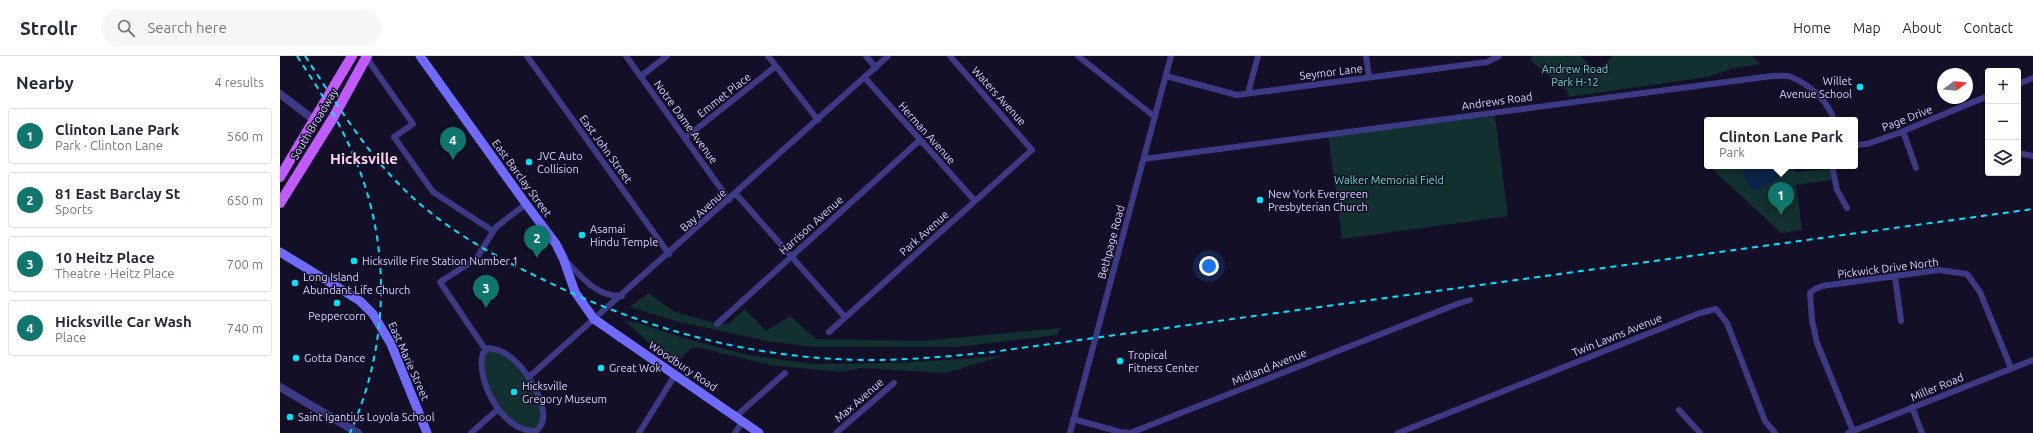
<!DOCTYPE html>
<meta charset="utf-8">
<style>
body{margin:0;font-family:Ubuntu,sans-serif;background:#f6f6f7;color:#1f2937}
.controls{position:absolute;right:12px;top:12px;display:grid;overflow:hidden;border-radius:4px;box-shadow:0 1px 3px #0004}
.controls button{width:36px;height:36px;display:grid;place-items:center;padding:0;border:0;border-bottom:1px solid #e0e1e3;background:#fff;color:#1f2937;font:20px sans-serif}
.compass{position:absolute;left:1657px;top:12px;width:36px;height:36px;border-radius:50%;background:#fff;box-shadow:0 1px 3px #0004;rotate:74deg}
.you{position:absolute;left:929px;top:210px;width:14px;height:14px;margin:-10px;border:3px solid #fff;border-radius:50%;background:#1a73e8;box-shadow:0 0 0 6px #1a73e833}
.badge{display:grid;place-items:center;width:26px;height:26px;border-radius:50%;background:#0f766e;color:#fff;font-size:13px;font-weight:700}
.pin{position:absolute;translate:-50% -33px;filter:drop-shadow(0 1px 2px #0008)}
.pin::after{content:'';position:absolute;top:21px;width:14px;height:12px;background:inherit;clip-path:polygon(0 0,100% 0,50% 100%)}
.popup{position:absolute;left:1424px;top:61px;width:154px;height:52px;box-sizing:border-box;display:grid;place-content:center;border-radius:4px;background:#fff;filter:drop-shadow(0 1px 3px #0005);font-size:13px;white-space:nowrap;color:#747a83}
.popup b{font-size:15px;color:#1f2937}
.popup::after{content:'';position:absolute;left:50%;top:100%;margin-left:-8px;border:8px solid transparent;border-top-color:#fff}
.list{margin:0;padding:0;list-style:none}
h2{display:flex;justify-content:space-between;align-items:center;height:52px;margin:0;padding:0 16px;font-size:17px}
h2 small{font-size:13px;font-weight:400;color:#747a83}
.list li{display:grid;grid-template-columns:26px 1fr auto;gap:12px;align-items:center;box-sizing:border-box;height:56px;margin:0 8px 8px;padding:0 8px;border:1px solid #e0e1e3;border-radius:4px}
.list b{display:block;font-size:15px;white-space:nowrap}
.list p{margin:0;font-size:13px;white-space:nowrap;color:#747a83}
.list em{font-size:13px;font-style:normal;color:#747a83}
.icon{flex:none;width:22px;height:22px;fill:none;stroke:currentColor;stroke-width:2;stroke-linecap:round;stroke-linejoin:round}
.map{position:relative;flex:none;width:1753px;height:377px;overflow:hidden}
header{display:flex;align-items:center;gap:24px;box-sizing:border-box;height:56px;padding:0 20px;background:#fff;border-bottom:1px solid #e0e1e3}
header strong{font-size:19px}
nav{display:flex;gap:22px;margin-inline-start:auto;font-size:14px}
.search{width:280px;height:36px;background:#f6f6f7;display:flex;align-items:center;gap:10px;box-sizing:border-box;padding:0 14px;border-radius:22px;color:#747a83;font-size:15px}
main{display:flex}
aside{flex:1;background:#fff}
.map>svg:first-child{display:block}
</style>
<header>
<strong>Strollr</strong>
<div class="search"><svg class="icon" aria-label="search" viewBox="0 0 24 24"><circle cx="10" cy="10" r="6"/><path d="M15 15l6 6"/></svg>Search here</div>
<nav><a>Home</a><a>Map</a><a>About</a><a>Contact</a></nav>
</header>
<main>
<aside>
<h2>Nearby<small>4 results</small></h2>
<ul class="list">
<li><span class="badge">1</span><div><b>Clinton Lane Park</b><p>Park · Clinton Lane</p></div><em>560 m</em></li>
<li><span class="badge">2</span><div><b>81 East Barclay St</b><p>Sports</p></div><em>650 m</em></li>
<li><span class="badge">3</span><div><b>10 Heitz Place</b><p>Theatre · Heitz Place</p></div><em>700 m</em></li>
<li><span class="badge">4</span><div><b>Hicksville Car Wash</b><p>Place</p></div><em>740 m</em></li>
</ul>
</aside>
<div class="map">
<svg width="1753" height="377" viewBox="0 0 1753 377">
<rect width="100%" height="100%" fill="#130f26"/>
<path fill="#12302f" d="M1253,0H1300L1317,14L1333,0H1472L1480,8L1451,13L1427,21L1289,41L1287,35L1250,4Z
M1215,60L1228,160L1062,183L1048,78Z
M1432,110H1515V116L1550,113L1551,124L1516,129L1522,174L1501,177L1430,111Z
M369,237L393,255L434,267L448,268L465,253L486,275L510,260L536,283L642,285L781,272L777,279L677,291H535L487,285L399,266L349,251Z
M345,265L355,266L403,282L468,299L534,308L620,307L723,300L666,317L579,312L561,316L490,309L417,291L411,292L397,307L373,291Z
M206,294L222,297L245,317L261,352L259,372L245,374L218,353L204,322L203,298Z"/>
<path fill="#0c2248" d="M1507,110L1506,117L1481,133L1475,135L1470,132L1460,111Z"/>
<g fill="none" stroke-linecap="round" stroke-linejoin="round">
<path stroke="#3d3a85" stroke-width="6" d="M247,0L389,198
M346,0L449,144
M488,0L538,64
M586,0L596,12
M798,0L875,61
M1086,0L1089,21
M86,1L133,68L114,81L153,136L213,175
M361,20L387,0
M886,20L957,39L1207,6L1219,0
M585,22L695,145
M1738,28L1753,22
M968,37L978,0
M1623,75L1636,112
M405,82L496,10
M1575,89L1587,88L1616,78L1708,40
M1738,97L1753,100
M864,103L1492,20C1498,20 1505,19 1511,21C1529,28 1548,45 1554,64
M1552,110L1557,134L1567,152
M456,138L565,261
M285,204C302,221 316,241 342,240
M1615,221L1621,265
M437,268L640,84
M549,276L752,94L670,0
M208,292C218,293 228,298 235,305C249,317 276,360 256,375C223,377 195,324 203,297Z
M205,293L160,226L196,203L216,171L246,148
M249,321L608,0
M1632,351L1642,377
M1399,354L1420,377
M455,361L505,317
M793,363L840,376L850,377L1177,248L1190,244
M1573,375L1537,287L1532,264L1530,237L1535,233L1542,230L1659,214L1687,218L1700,236L1731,312
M191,377L217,354
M359,377L395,319
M455,377L462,366
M556,377L614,327
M790,377L891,0
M1118,377L1420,257L1436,253L1447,267L1485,365L1495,377
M1568,377L1753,304"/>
<path stroke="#3d3a85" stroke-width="8" d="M0,38L34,64
M0,331L78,377"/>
<path stroke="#6f6bff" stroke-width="9" d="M140,0L246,148L276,188L283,202L295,236L314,263L479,377
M0,196L80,245L93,258L111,288L147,377"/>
<path stroke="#c25bff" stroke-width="10" d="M0,121L72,0
M0,147L53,62L87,0"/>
<path stroke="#00e5ff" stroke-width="2" stroke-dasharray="6 5" stroke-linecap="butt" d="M17,0C36,29 55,58 69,89C112,181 111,285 70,377
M25,0C57,48 88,100 131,140C169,175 216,201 262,223C365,274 477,304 592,304C632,304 672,300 712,296L1753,153"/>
</g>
<g fill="#00e5ff" stroke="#130f26" stroke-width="1.5">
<circle cx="1580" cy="31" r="4"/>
<circle cx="249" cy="106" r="4"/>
<circle cx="980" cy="144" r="4"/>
<circle cx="302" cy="179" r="4"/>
<circle cx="74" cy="205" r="4"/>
<circle cx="15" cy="227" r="4"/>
<circle cx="57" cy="247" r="4"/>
<circle cx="16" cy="302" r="4"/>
<circle cx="840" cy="305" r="4"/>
<circle cx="321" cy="312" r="4"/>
<circle cx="234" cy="336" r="4"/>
<circle cx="10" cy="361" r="4"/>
</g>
<g text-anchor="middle" stroke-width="3" stroke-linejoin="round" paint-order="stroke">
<g font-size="11" fill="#5fe0c0" stroke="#130f26">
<text x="1295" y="17">Andrew Road<tspan x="1295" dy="13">Park H-12</tspan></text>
<text x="1109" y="128">Walker Memorial Field</text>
</g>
<g font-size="11" fill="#d9d4ff" stroke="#130f26">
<text transform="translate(1051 16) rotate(-7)" y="4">Seymor Lane</text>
<text transform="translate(444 39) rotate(-38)" y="4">Emmet Place</text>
<text transform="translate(719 40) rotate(48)" y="4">Waters Avenue</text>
<text transform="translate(1217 45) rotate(-8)" y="4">Andrews Road</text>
<text transform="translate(1627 62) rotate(-21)" y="4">Page Drive</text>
<text transform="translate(406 66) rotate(54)" y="4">Notre Dame Avenue</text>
<text transform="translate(34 68) rotate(-59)" y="4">South Broadway</text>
<text transform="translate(647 77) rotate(48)" y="4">Herman Avenue</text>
<text transform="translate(326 93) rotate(54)" y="4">East John Street</text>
<text transform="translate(242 122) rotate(54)" y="4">East Barclay Street</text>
<text transform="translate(423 154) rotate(-42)" y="4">Bay Avenue</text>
<text transform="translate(531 169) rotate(-42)" y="4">Harrison Avenue</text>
<text transform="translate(644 177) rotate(-42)" y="4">Park Avenue</text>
<text transform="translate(831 186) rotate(-75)" y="4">Bethpage Road</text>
<text transform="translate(1608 212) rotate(-7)" y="4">Pickwick Drive North</text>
<text transform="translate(1337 279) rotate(-22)" y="4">Twin Lawns Avenue</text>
<text transform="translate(129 305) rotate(66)" y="4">East Marie Street</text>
<text transform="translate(403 310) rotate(34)" y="4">Woodbury Road</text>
<text transform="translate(989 311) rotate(-22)" y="4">Midland Avenue</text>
<text transform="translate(1657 331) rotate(-22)" y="4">Miller Road</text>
<text transform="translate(579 344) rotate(-41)" y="4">Max Avenue</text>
</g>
<g font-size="11" fill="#d9d4ff" stroke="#130f26" text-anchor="start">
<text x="1572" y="29" text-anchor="end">Willet<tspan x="1572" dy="13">Avenue School</tspan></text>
<text x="257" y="104">JVC Auto<tspan x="257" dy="13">Collision</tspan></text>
<text x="988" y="142">New York Evergreen<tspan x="988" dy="13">Presbyterian Church</tspan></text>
<text x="310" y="177">Asamai<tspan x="310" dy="13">Hindu Temple</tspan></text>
<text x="82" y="209">Hicksville Fire Station Number 1</text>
<text x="23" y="225">Long Island<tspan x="23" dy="13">Abundant Life Church</tspan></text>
<text x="57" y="264" text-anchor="middle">Peppercorn</text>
<text x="848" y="303">Tropical<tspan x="848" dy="13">Fitness Center</tspan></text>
<text x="24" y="306">Gotta Dance</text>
<text x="329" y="316">Great Wok</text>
<text x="242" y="334">Hicksville<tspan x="242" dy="13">Gregory Museum</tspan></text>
<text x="18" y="365">Saint Igantius Loyola School</text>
</g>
<g font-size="15" font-weight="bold" fill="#ffd6f0" stroke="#130f26">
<text x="84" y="108">Hicksville</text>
</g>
</g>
</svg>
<div class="controls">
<button>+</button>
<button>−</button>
<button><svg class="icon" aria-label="layers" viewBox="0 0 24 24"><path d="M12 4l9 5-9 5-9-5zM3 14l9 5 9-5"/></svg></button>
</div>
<svg class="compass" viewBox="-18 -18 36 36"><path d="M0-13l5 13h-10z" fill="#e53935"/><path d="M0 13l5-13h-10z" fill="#747a83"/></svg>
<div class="you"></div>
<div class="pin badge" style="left:1501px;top:159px">1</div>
<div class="popup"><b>Clinton Lane Park</b>Park</div>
<div class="pin badge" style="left:257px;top:202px">2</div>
<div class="pin badge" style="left:206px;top:252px">3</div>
<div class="pin badge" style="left:173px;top:104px">4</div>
</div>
</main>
